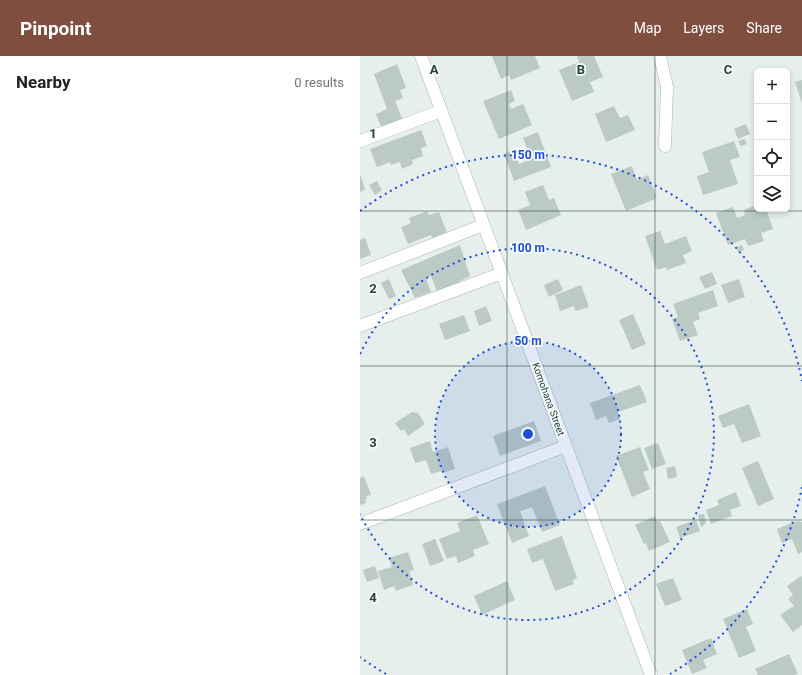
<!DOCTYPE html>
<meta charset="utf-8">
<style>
body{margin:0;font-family:Roboto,sans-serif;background:#f2f2f2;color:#202124}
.controls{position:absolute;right:12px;top:12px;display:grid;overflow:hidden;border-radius:6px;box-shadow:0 2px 6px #0003}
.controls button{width:36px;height:36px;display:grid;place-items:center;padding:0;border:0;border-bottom:1px solid #e0e0e0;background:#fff;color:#202124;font:20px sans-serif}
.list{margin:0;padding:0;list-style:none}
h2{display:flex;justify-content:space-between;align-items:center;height:52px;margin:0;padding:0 16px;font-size:17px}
h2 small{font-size:13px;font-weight:400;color:#757577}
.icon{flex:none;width:22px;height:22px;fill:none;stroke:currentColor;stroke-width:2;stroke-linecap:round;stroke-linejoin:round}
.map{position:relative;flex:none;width:442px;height:619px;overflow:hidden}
header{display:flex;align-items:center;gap:24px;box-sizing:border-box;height:56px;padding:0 20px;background:#7f4e3f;color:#fff}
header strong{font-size:19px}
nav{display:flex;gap:22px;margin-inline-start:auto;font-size:14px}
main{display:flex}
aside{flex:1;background:#fff}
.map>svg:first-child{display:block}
</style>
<header>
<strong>Pinpoint</strong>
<nav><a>Map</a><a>Layers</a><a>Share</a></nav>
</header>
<main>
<aside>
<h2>Nearby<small>0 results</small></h2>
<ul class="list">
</ul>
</aside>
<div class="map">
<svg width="442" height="619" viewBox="0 0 442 619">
<rect width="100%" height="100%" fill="#e6efeb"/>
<path fill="#bbcac4" d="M132,0H175L180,12L151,24L149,19L141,23Z
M217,0H234L243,21L230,26L234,36L212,45L199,14L219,6Z
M37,8L46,32L40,34L43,42L35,45L43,65L22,73L16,58L27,53L14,18Z
M442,24V47L435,26Z
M151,34L155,45L149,48L151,53L163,48L172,69L139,83L123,45Z
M254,50L260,62L268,59L275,74L246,86L235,58Z
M386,68L390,78L378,83L374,73Z
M61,74L67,90L61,92L63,100L52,104L53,108L42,113L40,106L31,109L30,106L17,111L10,93Z
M178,76L191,111L154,125L144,98L153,94L159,108L171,103L163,82Z
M385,83L387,88L381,90L378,85Z
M374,85L380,101L370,104L378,128L343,139L337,120L349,116L342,96Z
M272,110L277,124L288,119L297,142L266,155L251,118Z
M0,118L5,133L3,135L0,136Z
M17,125L22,134L15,139L9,129Z
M183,129L189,144L194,142L201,159L166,174L158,154L170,149L165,136Z
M394,150L396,154L399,153H406L413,173L401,177L404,185L388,190L385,183L368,189L356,157L373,151L377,162L385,159L384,154Z
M67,155L69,159L79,156L87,176L72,182L71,179L48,188L41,171L51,167L49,162Z
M300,175L305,188L326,180L332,195L323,199L326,207L307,214L306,211L297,214L285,180Z
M5,182L11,199L0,203V184Z
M100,189L110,220L100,225L96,229L77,236L71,220L66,222L71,236L55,242L41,214Z
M382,189L384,194L378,196L376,191Z
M352,216L357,228L345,233L339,221Z
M29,223L36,240L29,243L21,227Z
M198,223L203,234L189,241L184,229Z
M379,223L385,241L368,247L361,229Z
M221,229L229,251L215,255L214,250L200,255L195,239Z
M353,234L358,250L338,257L340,263L333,266L338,279L320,285L312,263L318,261L313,248Z
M126,250L132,265L119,270L114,255Z
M273,258L286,288L272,294L259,264Z
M104,259L110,275L85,284L79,268Z
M280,329L287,346L258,356L260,363L249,367L246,360L236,364L230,347Z
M389,348L401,380L382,387L374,368L363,372L358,360Z
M52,356L58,357L65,368L48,380L44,373L41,375L35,367Z
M174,365L181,385L140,400L133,380Z
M70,385L73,396L88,391L95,413L82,417V415L71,418L66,404L55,407L50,392Z
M298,387L306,408L292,413L284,392Z
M280,391L289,414L283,416L290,433L272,441L256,400Z
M398,405L414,443L398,450L382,412Z
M315,410L317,421L308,423L306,412Z
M4,420L11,439L6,440L7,443L5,444L6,447L0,449V422Z
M185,430L200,469L182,476L172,451L160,455L169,480L152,487L137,448Z
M376,436L381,450L370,454L372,460L351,468L346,454L359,449L357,444Z
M344,458L346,467L341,471L338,459Z
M117,459L129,488L113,494L115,500L98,507L96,500L87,503L79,483L100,475L97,467Z
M295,460L297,465H300L310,486L289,495L286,487L284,488L275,469Z
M336,464L340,475L320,482L316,471Z
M437,465L442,466V496L438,498L432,483L422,487L417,473Z
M202,480L217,522L213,524L214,528L195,535L183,503L172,507L167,493Z
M75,483L84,505L70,510L62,488Z
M48,496L54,514L49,515L53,529L36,535L34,530L24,534L18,515L32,511L29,502Z
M15,510L19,522L7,526L3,514Z
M441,520L442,521V569L433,576L420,559L434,550L428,543L433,539L427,530Z
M313,522L322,544L305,550L296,528Z
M147,525L155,544L122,559L114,540Z
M387,553L393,568L386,571L396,595L379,602L363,563Z
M351,582L357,598L343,604L347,612L332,618L322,594Z
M429,598L438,618L434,619H398L395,613Z"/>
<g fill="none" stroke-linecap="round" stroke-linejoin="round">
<defs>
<path id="minor" d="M61,0L291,619
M300,0L307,31L305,90
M0,85L81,55
M0,217L123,169
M0,270L142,217
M0,468L206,390"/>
</defs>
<use href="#minor" stroke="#a8b8b2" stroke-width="13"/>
<use href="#minor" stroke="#fff" stroke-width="12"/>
</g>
<path fill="none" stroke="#24423a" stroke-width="1" stroke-opacity="0.55" d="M147,0V619M295,0V619M0,155H442M0,310H442M0,464H442"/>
<circle cx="168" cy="378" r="93" fill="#1d4ed8" fill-opacity=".12"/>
<g fill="none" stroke="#1d4ed8" stroke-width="2" stroke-dasharray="2 4">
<circle cx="168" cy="378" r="93"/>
<path d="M0 298A186 186 0 1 1 0 458"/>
<path d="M442 431A279 279 0 0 1 310 618M26 618A279 279 0 0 1 0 601M0 155A279 279 0 0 1 442 325"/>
</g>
<g text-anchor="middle" stroke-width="3.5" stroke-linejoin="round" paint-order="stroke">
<g font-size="10" fill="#24423a" stroke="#f7fbf9">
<text transform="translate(189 343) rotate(70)" y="4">Komohana Street</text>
</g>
</g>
<g font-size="13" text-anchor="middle" font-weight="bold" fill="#24423a" stroke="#f7fbf9" stroke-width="3.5" stroke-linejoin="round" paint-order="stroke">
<text x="74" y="18">A</text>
<text x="221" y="18">B</text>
<text x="368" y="18">C</text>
<text x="13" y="82">1</text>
<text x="13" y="237">2</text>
<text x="13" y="391">3</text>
<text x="13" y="546">4</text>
</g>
<circle cx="168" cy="378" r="6" fill="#1d4ed8" stroke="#f7fbf9" stroke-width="2"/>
<g font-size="12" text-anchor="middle" font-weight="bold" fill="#1d4ed8" stroke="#f7fbf9" stroke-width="3.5" stroke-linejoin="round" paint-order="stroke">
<text x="168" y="103">150 m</text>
<text x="168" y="196">100 m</text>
<text x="168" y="289">50 m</text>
</g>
</svg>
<div class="controls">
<button>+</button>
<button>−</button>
<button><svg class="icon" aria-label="locate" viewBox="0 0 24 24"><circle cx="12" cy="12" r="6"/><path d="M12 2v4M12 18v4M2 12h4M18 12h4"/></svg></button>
<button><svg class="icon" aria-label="layers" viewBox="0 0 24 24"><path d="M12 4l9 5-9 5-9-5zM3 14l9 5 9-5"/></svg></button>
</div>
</div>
</main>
